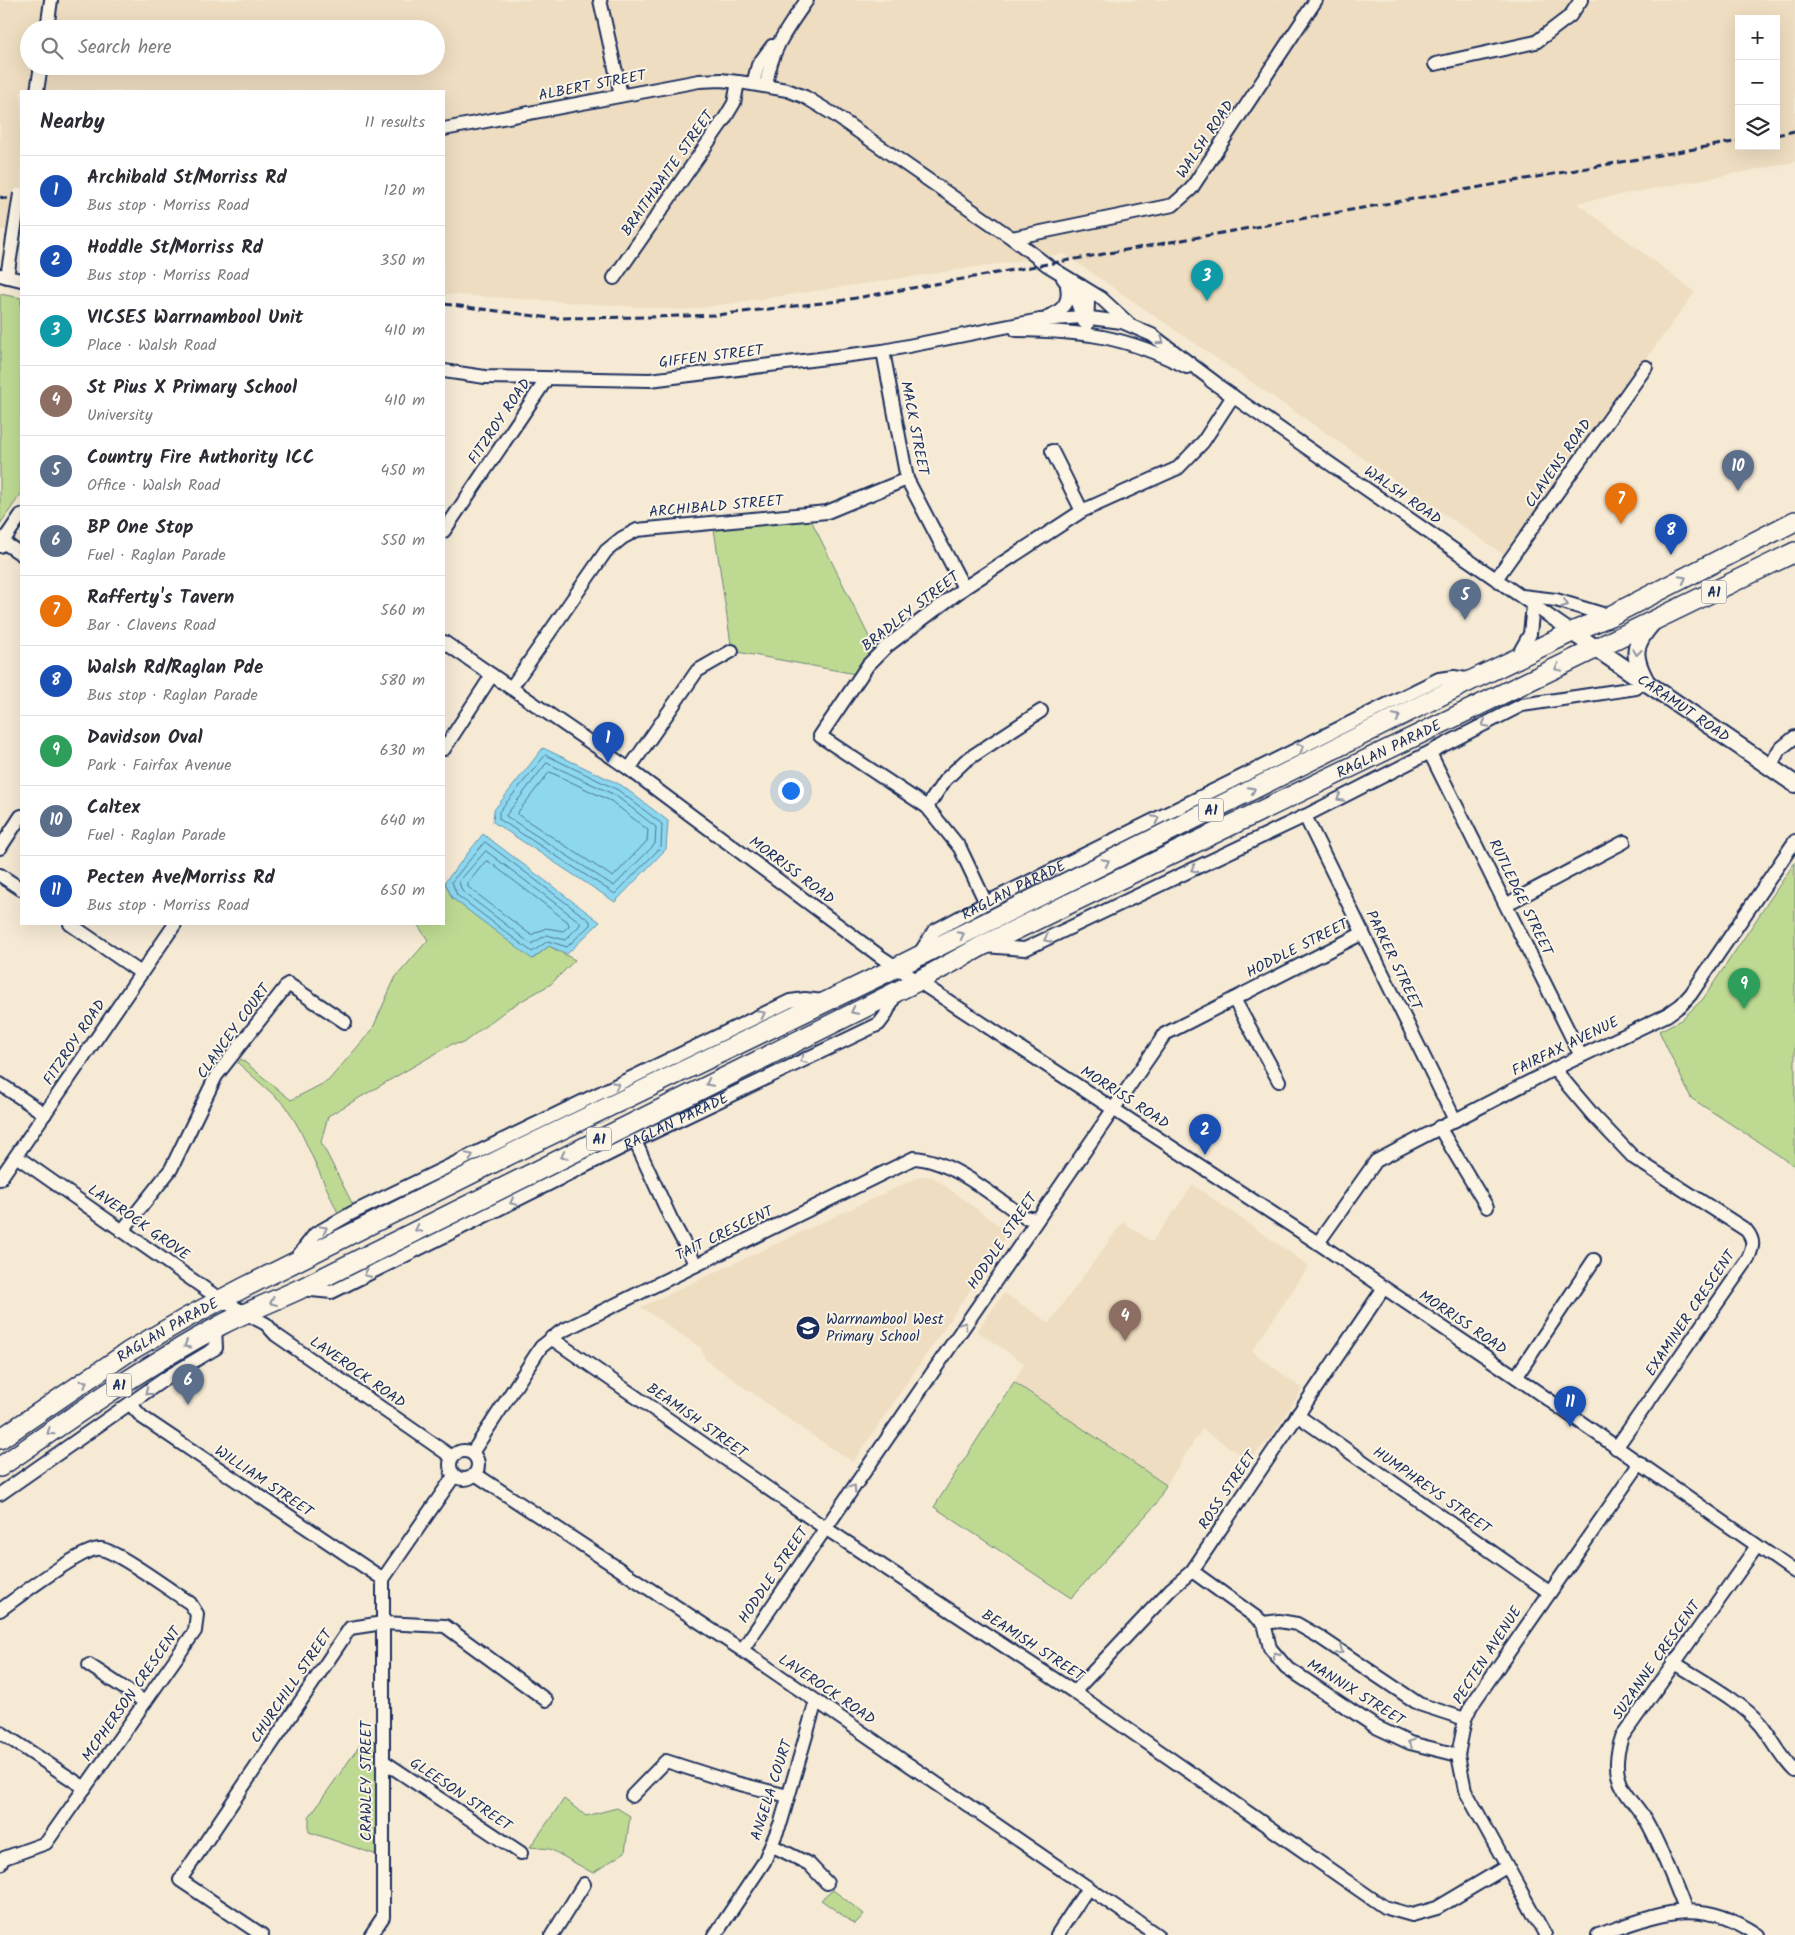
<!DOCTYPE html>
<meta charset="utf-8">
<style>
body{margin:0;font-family:Kalam,sans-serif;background:#f7f7f7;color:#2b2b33}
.controls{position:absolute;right:15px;top:15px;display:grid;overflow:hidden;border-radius:0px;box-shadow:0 5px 20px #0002}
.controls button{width:45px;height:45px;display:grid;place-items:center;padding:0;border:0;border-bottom:1px solid #e1e1e2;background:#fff;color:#2b2b33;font:25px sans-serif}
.you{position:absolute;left:790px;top:790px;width:18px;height:18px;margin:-12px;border:4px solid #fff;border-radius:50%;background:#1a73e8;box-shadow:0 0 0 8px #1a73e833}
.badge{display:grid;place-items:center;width:32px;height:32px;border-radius:50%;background:#7c3aed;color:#fff;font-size:16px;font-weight:700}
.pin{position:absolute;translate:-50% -41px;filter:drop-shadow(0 1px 2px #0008)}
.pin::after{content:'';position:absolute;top:26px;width:18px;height:15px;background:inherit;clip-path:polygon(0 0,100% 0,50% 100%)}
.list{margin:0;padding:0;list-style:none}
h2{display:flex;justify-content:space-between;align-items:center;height:65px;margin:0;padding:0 20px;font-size:21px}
h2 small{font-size:16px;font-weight:400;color:#7c7c81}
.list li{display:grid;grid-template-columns:32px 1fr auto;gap:15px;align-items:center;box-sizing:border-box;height:70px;padding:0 20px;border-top:1px solid #e1e1e2}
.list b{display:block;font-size:19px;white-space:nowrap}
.list p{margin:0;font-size:16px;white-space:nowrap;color:#7c7c81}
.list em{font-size:16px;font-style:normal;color:#7c7c81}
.icon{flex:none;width:28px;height:28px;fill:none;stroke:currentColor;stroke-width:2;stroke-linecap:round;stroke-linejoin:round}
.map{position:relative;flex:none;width:1795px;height:1935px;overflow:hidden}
.search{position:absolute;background:#fff;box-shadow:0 5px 20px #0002;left:20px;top:20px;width:425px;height:55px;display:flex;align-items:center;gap:12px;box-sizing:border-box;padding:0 18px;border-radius:28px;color:#7c7c81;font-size:19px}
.panel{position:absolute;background:#fff;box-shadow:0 5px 20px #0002;left:20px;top:90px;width:425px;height:835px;border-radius:0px}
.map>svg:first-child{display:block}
</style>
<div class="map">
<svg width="1795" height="1935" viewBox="0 0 1795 1935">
<rect width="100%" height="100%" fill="#f6ead4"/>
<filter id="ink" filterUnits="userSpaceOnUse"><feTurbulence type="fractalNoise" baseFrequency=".02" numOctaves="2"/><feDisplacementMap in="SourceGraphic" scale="10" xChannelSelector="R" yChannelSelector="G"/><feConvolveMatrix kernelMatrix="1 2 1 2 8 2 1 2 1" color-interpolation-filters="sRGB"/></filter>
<g filter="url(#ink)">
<path fill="#eeddc0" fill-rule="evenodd" d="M0,0H1795V162L1577,203L1695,292L1503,554L1064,254L686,310L444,294V91H21V229L0,230ZM1739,19H1776V146H1739ZM29,29H436V66H29Z
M921,1176L933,1177L1009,1233L853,1462L801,1428L705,1359L701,1348L641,1307Z
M1193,1185L1309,1266L1252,1351L1302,1389L1271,1437L1249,1460L1202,1429L1166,1485L1014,1382L1024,1363L977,1331L1004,1293L1049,1323L1123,1222L1152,1242Z"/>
<path fill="#beda92" stroke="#6c8478" d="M0,294L21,298V494L0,524Z
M808,514L878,655L861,675L732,651L713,522Z
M1795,862V1166L1691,1098L1659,1031L1681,1020L1703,999Z
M444,881L452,898L533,959L549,946L575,960L551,984L509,1008L463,1043L452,1044L328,1116L321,1142L353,1205L338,1213L300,1130L286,1106L238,1063L241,1059L291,1100L328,1081L372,1030L395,978L428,940L417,924H444Z
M1014,1382L1166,1485L1156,1504L1071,1598L934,1507Z
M383,1740V1857L309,1832V1817L363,1741Z
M564,1799L586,1816L617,1808L630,1816L625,1852L593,1873L550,1849L530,1847Z
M833,1890L864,1914L855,1924L821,1900Z"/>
<path fill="#8dd8ee" stroke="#5f94b4" d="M543,748L621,785L668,821L666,849L615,902L493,822L494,810Z
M483,834L600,922L567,954L549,946L532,959L452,898L445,882Z"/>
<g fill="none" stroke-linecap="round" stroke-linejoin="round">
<path stroke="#497398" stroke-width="1" d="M546,755L618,790L662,824L661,847L615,894L499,819V812Z
M547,763L615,795L656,827L655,844L614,886L506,816Z
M550,772L611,801L648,830L647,841L613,877L517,814Z
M485,842L590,921V925L567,947L548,941L532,952L457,895L452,882Z
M486,851L580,922V925L565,940L547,935L531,944L462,891L459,882Z
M488,861L568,922L569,926L563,931L546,928L531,935L468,887V883L485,862Z"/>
<defs>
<g id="minor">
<path d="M600,0L621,95"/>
<path d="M47,29L51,0"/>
<path d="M1435,64L1536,42L1570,16L1581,0"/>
<path d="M753,84L758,65L772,46"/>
<path d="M766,86C771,49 786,30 807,0"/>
<path d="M37,91L41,66"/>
<path d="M444,129L699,81L721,80L746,83L787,90L805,97L833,114L1012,238L1047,265L1101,298L1128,323"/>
<path d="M1012,238L1173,205L1191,189L1316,0"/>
<path d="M0,275L21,280"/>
<path d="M7,277L13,239"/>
<path d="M614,278L725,118L734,103L738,82"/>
<path d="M1063,278L1073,291L1084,322"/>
<path d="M1080,285L1088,303L1087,325"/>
<path d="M1049,316C1064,310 1070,301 1067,286"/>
<path d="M1016,330C1085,331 1124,336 1187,367"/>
<path d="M883,351L907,479L964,588"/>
<path d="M444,371L485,377L650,380L883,351L1040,320L1082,317L1122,322L1152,335L1217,384"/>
<path d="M1211,381L1572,632"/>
<path d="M1052,451L1082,511"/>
<path d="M444,531L546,380"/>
<path d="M3,542L21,554"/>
<path d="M0,546L21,515"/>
<path d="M1496,579L1646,367"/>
<path d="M1522,596L1556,600L1609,616"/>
<path d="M444,642L629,769L881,957L1318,1243L1516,1377L1795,1572"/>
<path d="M1517,657L1530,634L1533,605"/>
<path d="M511,688L606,551L622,538L637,530L827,512L907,479"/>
<path d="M444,749L492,675"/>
<path d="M1430,753L1581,1056"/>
<path d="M1770,767L1779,750L1795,737"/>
<path d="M629,769L697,671L732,651"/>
<path d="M927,807L945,780L965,761L1041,711"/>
<path d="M1305,816L1455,1120"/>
<path d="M0,848L21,816"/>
<path d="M0,875L21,889"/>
<path d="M986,903L960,848L927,807L820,736L868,665L887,646L964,588L1082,511L1178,468L1203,442L1233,396"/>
<path d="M1507,904L1624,842"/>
<path d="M70,924L141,973"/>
<path d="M984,946L1025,949L1305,816L1522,705L1636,688"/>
<path id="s1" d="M918,956L934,931L986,903L1439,679L1454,677L1472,680"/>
<path d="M1234,999L1279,1081"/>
<path d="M1554,1069L1593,1115L1634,1158L1746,1230C1755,1241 1753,1246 1748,1259L1616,1448"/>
<path d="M0,1084L45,1114"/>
<path d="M1439,1127L1487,1207"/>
<path d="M635,1141L671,1219L696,1265"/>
<path d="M16,1156L221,1300L266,1324L276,1335L452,1457"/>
<path d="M0,1179L175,924"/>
<path d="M122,1231L171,1169L216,1076L288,984L345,1022"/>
<path d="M1318,1243L1376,1161L1554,1069L1667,1015L1681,1005L1691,994L1795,841"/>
<path d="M295,1260L315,1234L352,1213L790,1001L805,999L824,1001"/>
<path id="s2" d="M301,1289L332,1292L635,1141L879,1024L885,1016L897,991"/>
<path d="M551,1338L825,1528L1074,1692L1384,1907L1412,1915L1437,1908L1506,1867"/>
<path d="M1516,1377L1594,1260"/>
<path d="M131,1405L142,1417L383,1579"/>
<path d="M1297,1415L1549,1592"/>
<circle cx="464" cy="1465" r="14"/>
<path d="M472,1453L541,1347L560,1332L914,1158C952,1160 993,1196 1024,1217L1037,1219"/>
<path d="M475,1474L742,1650L1157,1935"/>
<path d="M0,1494L169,1376L216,1348L215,1328"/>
<path d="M1192,1571L1264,1623L1270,1648L1286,1667L1376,1727L1410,1743L1458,1755"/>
<path d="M0,1610C17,1598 84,1546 101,1549C119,1552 171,1591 190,1603L197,1614L195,1631L46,1843L4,1858L0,1864"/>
<path d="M1264,1623L1279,1621L1297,1624L1318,1636L1419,1704L1465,1719"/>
<path d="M742,1650L1165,1034L1363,933"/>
<path d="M1673,1662C1700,1680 1740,1700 1761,1725C1773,1740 1781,1758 1795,1771"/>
<path d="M89,1665L145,1702"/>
<path d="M1074,1692L1171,1589L1192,1571L1383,1289"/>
<path d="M0,1732L85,1788"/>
<path d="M383,1761L521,1853"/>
<path d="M632,1796L666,1761L728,1781L788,1796"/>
<path d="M771,1845L809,1864L827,1883"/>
<path d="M1685,1909C1673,1879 1662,1849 1646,1821C1637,1805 1622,1793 1618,1775C1615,1761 1618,1749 1622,1737L1757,1546"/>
<path d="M262,1935L180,1880L350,1628L383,1623L445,1626L546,1700"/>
<path d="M371,1935L383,1917V1579L454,1476"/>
<path d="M552,1935L584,1884"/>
<path d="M715,1935L764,1862L781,1822L816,1701"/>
<path d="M1057,1935L1088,1888"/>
<path d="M1545,1935L1465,1790L1458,1755L1465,1719L1471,1706L1640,1463"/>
<path d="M1598,1935C1660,1914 1698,1894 1758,1935"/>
</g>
<g id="major">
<path id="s3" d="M1572,632L1795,784"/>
<path d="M1647,683C1631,655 1633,644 1654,621"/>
</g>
<g id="highway">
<path id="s4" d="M0,1439L128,1352L188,1317L245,1287L513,1153L877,977L1472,680L1572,632L1610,616L1795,521"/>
<path id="s5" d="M0,1467C72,1417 143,1367 221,1325C246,1312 274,1301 300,1289L918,981L982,946L1795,552"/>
</g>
</defs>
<use href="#minor" stroke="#1b2f5e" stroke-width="16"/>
<use href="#major" stroke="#1b2f5e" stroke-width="20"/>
<use href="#highway" stroke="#1b2f5e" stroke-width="22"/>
<use href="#minor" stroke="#fcf5e5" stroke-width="12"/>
<use href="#major" stroke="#fcf5e5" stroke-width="16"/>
<use href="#highway" stroke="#fcf5e5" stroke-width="19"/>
<path stroke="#1b2f5e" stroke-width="3" stroke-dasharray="8 4" stroke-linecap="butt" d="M1776,135L1795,131
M0,197L21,202
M444,304L551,318L650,317L716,315L839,301L1739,141"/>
<defs>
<path id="minor-bridge" d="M13,239L20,194"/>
</defs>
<use href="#minor-bridge" stroke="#1b2f5e" stroke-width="16" stroke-linecap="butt"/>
<use href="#minor-bridge" stroke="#fcf5e5" stroke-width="12"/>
</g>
<defs><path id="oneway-chevron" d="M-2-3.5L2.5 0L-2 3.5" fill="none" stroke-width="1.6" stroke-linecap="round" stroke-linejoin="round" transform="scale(1.25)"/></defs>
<g stroke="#8c92a2">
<use href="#oneway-chevron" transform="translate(1161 341) rotate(34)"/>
<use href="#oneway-chevron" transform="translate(1683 579) rotate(-27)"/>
<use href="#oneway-chevron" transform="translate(1565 604) rotate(20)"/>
<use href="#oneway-chevron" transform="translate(1637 652) rotate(96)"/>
<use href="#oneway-chevron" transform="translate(1558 668) rotate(154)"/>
<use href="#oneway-chevron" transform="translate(1397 717) rotate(-27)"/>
<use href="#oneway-chevron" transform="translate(1485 724) rotate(152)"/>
<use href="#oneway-chevron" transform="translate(1301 747) rotate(-26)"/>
<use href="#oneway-chevron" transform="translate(1252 790) rotate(-27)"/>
<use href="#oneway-chevron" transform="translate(1340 798) rotate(153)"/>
<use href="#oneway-chevron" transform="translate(1156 819) rotate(-26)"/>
<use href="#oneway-chevron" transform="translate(1106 862) rotate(-27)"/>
<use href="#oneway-chevron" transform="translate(1194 869) rotate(154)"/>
<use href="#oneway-chevron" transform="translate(961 935) rotate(-27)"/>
<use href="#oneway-chevron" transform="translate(1047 939) rotate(154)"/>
<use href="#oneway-chevron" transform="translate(854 1011) rotate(153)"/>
<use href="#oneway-chevron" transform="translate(762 1014) rotate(-26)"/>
<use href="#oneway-chevron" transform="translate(803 1060) rotate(154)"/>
<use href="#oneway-chevron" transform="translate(709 1083) rotate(153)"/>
<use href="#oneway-chevron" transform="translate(616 1085) rotate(-26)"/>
<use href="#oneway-chevron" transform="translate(470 1156) rotate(-26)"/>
<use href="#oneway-chevron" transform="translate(564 1156) rotate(153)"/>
<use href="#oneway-chevron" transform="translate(513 1202) rotate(154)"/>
<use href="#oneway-chevron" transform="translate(324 1229) rotate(-29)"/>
<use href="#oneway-chevron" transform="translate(418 1229) rotate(153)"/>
<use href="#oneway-chevron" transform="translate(367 1274) rotate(154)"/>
<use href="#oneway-chevron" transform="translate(273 1302) rotate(155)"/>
<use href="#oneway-chevron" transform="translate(964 1325) rotate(-56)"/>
<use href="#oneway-chevron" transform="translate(187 1345) rotate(150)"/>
<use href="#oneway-chevron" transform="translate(84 1383) rotate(-35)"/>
<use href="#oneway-chevron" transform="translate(148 1392) rotate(143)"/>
<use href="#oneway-chevron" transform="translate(50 1432) rotate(145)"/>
<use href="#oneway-chevron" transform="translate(853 1488) rotate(-56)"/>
<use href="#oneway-chevron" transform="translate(1340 1651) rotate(34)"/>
<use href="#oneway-chevron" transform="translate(1276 1655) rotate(-129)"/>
<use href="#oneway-chevron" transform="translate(1411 1743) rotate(-161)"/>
</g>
</g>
<defs>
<symbol id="school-disc" viewBox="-11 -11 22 22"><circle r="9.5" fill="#1b2f5e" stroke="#fcf5e5"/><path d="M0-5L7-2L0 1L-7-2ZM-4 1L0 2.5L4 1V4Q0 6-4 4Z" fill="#fff"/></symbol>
</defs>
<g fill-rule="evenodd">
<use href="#school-disc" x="794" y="1314" width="28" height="28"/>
</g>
<g text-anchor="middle" stroke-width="4" stroke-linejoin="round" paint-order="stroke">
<g fill="#fcf5e5" stroke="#5e6a86" stroke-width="1">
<rect x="1701.5" y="580.5" width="25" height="23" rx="4"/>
<rect x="1198.5" y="798.5" width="25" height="23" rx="4"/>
<rect x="586.5" y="1127.5" width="25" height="23" rx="4"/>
<rect x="106.5" y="1373.5" width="25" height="23" rx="4"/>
</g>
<g font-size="14" font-weight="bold" fill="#1b2f5e">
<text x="1714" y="597">A1</text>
<text x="1211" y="815">A1</text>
<text x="599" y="1144">A1</text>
<text x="119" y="1390">A1</text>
</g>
<g font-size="15" fill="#1b2f5e" stroke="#fcf5e5">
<text transform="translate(592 85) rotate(-11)" y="5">ALBERT STREET</text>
<text transform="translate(1205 139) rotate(-56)" y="5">WALSH ROAD</text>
<text transform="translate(667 173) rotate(-55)" y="5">BRAITHWAITE STREET</text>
<text transform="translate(711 356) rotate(-7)" y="5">GIFFEN STREET</text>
<text transform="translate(499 421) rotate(-56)" y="5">FITZROY ROAD</text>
<text transform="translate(915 428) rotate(79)" y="5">MACK STREET</text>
<text transform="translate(1558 463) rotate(-55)" y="5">CLAVENS ROAD</text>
<text transform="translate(1403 495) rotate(35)" y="5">WALSH ROAD</text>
<text transform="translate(716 506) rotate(-5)" y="5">ARCHIBALD STREET</text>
<text transform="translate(910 611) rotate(-38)" y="5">BRADLEY STREET</text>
<text dy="5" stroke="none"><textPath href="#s3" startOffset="135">CARAMUT ROAD</textPath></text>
<text dy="5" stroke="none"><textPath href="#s5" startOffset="1565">RAGLAN PARADE</textPath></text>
<text transform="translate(792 870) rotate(37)" y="5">MORRISS ROAD</text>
<text dy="5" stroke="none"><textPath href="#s1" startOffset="119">RAGLAN PARADE</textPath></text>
<text transform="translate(1521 897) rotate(64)" y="5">RUTLEDGE STREET</text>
<text transform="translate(1297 948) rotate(-27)" y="5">HODDLE STREET</text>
<text transform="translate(1394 960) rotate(64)" y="5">PARKER STREET</text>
<text transform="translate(233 1031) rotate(-54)" y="5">CLANCEY COURT</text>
<text transform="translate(74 1042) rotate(-56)" y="5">FITZROY ROAD</text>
<text transform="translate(1565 1046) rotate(-26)" y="5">FAIRFAX AVENUE</text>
<text transform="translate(1125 1097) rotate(33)" y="5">MORRISS ROAD</text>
<text dy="5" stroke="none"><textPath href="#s2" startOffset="415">RAGLAN PARADE</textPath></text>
<text transform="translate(139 1222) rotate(35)" y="5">LAVEROCK GROVE</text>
<text transform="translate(724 1233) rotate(-26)" y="5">TAIT CRESCENT</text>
<text transform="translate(1002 1241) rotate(-56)" y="5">HODDLE STREET</text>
<text transform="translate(1690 1313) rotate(-56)" y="5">EXAMINER CRESCENT</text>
<text transform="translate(1463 1322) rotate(34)" y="5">MORRISS ROAD</text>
<text dy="5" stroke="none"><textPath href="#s4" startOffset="200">RAGLAN PARADE</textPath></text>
<text transform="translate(358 1372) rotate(35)" y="5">LAVEROCK ROAD</text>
<text transform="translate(697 1420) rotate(35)" y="5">BEAMISH STREET</text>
<text transform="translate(264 1481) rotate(34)" y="5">WILLIAM STREET</text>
<text transform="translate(1227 1490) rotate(-56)" y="5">ROSS STREET</text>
<text transform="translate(1432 1490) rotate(35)" y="5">HUMPHREYS STREET</text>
<text transform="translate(773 1575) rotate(-56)" y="5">HODDLE STREET</text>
<text transform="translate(1033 1645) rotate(33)" y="5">BEAMISH STREET</text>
<text transform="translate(1487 1655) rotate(-57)" y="5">PECTEN AVENUE</text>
<text transform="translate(1656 1660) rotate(-55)" y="5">SUZANNE CRESCENT</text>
<text transform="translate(291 1686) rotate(-56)" y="5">CHURCHILL STREET</text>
<text transform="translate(827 1689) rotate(34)" y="5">LAVEROCK ROAD</text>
<text transform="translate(1356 1692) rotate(32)" y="5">MANNIX STREET</text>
<text transform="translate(131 1694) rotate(-55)" y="5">MCPHERSON CRESCENT</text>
<text transform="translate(366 1781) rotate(-90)" y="5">CRAWLEY STREET</text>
<text transform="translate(771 1790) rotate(-72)" y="5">ANGELA COURT</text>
<text transform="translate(461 1794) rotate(34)" y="5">GLEESON STREET</text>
</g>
<g font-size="15" fill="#1b2f5e" stroke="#fcf5e5" text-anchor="start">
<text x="826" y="1324">Warrnambool West<tspan x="826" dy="17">Primary School</tspan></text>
</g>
</g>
</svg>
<div class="controls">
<button>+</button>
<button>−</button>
<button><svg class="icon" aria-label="layers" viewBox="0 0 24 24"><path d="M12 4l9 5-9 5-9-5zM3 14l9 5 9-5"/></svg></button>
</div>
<div class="you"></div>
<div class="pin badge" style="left:608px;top:763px;background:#1a4fb4">1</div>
<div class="pin badge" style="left:1205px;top:1155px;background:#1a4fb4">2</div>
<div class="pin badge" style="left:1207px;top:301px;background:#0f9aa8">3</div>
<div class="pin badge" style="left:1125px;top:1341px;background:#8d6e63">4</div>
<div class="pin badge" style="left:1465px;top:620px;background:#5c6f8a">5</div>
<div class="pin badge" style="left:188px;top:1405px;background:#5c6f8a">6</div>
<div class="pin badge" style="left:1621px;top:524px;background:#e8710a">7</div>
<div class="pin badge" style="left:1671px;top:555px;background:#1a4fb4">8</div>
<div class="pin badge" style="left:1744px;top:1009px;background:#2e9e5b">9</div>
<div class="pin badge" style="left:1738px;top:491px;background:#5c6f8a">10</div>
<div class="pin badge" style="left:1570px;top:1427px;background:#1a4fb4">11</div>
<div class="search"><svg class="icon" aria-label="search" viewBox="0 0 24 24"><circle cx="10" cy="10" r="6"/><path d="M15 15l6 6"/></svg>Search here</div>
<section class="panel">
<h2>Nearby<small>11 results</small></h2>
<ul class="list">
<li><span class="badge" style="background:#1a4fb4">1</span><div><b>Archibald St/Morriss Rd</b><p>Bus stop · Morriss Road</p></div><em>120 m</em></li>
<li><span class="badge" style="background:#1a4fb4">2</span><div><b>Hoddle St/Morriss Rd</b><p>Bus stop · Morriss Road</p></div><em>350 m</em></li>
<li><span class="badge" style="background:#0f9aa8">3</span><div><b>VICSES Warrnambool Unit</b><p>Place · Walsh Road</p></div><em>410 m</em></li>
<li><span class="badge" style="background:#8d6e63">4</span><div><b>St Pius X Primary School</b><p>University</p></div><em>410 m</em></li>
<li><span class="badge" style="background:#5c6f8a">5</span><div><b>Country Fire Authority ICC</b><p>Office · Walsh Road</p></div><em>450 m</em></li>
<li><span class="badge" style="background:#5c6f8a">6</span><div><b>BP One Stop</b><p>Fuel · Raglan Parade</p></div><em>550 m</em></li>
<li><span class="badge" style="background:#e8710a">7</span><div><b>Rafferty's Tavern</b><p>Bar · Clavens Road</p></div><em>560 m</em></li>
<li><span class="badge" style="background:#1a4fb4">8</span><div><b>Walsh Rd/Raglan Pde</b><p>Bus stop · Raglan Parade</p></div><em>580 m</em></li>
<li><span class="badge" style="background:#2e9e5b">9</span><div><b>Davidson Oval</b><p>Park · Fairfax Avenue</p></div><em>630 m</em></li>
<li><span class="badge" style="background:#5c6f8a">10</span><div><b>Caltex</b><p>Fuel · Raglan Parade</p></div><em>640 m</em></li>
<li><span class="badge" style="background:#1a4fb4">11</span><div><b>Pecten Ave/Morriss Rd</b><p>Bus stop · Morriss Road</p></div><em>650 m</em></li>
</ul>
</section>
</div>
